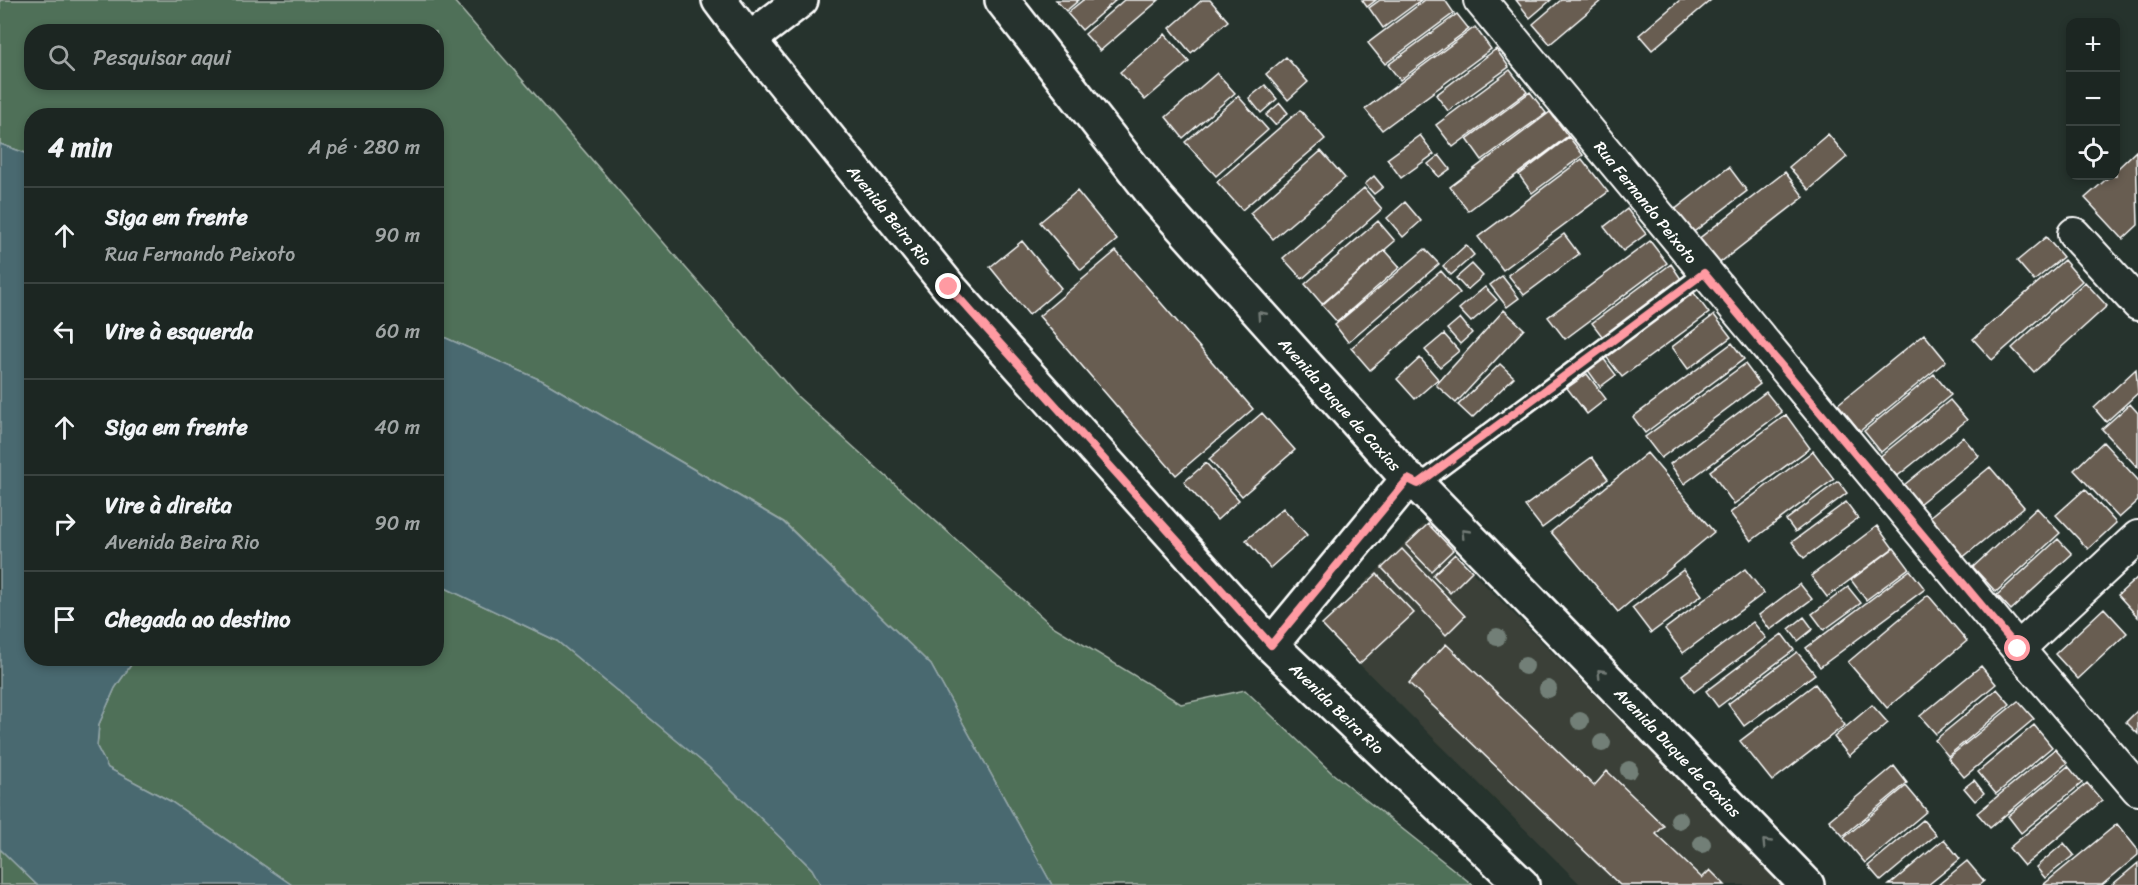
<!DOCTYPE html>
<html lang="pt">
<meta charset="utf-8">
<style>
body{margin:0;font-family:Sriracha,sans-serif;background:#252e2a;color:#f1f3f6}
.controls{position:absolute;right:18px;top:18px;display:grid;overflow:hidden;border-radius:12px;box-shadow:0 3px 9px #0003}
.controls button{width:54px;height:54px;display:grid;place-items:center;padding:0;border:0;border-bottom:2px solid #3a4340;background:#1c2622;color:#f1f3f6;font:30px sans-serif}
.stop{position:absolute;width:18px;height:18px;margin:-14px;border:4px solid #ff9aa2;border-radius:50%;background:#fff}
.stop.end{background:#ff9aa2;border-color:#fff;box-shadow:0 2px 6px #0008}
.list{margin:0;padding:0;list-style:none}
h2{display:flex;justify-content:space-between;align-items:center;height:78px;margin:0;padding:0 24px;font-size:26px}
h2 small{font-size:20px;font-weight:400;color:#a0a5a5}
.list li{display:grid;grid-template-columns:39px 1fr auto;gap:18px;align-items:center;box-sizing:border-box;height:96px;padding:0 24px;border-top:2px solid #3a4340}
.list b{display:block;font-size:22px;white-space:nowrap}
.list p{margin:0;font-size:20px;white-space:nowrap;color:#a0a5a5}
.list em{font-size:20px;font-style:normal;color:#a0a5a5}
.icon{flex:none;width:33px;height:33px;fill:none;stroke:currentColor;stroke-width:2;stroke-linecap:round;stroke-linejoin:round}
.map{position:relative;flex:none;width:2138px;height:885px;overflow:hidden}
.search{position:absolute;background:#1c2622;box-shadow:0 3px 9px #0003;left:24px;top:24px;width:420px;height:66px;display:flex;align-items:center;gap:15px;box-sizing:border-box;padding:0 21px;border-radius:24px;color:#a0a5a5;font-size:22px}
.panel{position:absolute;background:#1c2622;box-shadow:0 3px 9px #0003;left:24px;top:108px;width:420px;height:558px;border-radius:24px}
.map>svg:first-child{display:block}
</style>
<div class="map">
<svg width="2138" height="885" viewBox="0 0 2138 885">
<rect width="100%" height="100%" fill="#26332d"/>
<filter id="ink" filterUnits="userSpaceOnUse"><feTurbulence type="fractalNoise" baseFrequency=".0167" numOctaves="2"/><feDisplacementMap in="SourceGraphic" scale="12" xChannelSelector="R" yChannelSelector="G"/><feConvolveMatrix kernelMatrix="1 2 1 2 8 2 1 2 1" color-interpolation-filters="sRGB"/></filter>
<g filter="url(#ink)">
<path fill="#3a4038" d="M1424,524L1785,885H1581L1321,626Z"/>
<path fill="#506f58" stroke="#a8b7ac" stroke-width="1.5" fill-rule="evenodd" d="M0,0H453L797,396L1051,625L1181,704L1245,690L1332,773L1473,885H1052L931,665L784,522L543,381L437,334L436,116H32L31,155L0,144ZM32,32H436V82H32Z
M437,584L557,641L711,769L812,869L821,885H292L170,801L108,768L97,747L99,724L115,688L135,659L436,658Z
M0,849L37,885H0Z"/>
<path fill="#49696f" stroke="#92a5a9" stroke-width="1.5" d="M0,144L31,155L32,658L135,659L115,688L99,724L97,747L108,768L170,801L292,885H37L0,849Z
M437,334L543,381L783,522L931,665L1052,885H821L812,869L711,769L557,641L437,584Z"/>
<path fill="#675d51" stroke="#fff" stroke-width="1.5" d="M1056,0H1079L1066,11Z
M1083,0H1116L1082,30L1067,13Z
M1124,0H1159L1100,51L1085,34Z
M1202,0H1210L1228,21L1191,53L1170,28Z
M1362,0H1376L1367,7Z
M1380,0H1421L1383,28L1369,8Z
M1425,0H1445L1454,13L1385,64L1368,43Z
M1516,0H1551L1530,18Z
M1561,0H1602L1550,44L1533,24Z
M1680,0H1711L1652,50L1639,35Z
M1457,14L1469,29L1400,80L1388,65Z
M1475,27L1491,49L1382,130L1365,109Z
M1165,34L1189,62L1145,100L1120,72Z
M1496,49L1509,67L1448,111L1436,95Z
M1286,57L1308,82L1288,100L1266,74Z
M1510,70L1527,92L1453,147L1436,125Z
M1217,73L1235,93L1183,138L1166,117Z
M1265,85L1277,99L1261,113L1249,98Z
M1530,92L1546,113L1482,160L1467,139Z
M1238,96L1268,130L1216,176L1185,142Z
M1280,103L1288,113L1275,125L1266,115Z
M1300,110L1325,139L1242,210L1217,182Z
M1550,112L1568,136L1468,211L1450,187Z
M1828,134L1847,157L1809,190L1789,167Z
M1420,135L1434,154L1401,178L1387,159Z
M1569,137L1583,155L1532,193L1519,175Z
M1321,151L1345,178L1273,239L1250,213Z
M2136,151L2138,225L2123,239L2085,198L2110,176H2116V170Z
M1439,155L1450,169L1439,177L1428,164Z
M1582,159L1608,192L1503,270L1478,237Z
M1729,167L1747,191L1691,234L1673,211Z
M1785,172L1804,197L1717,265L1697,240Z
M1374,176L1383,187L1374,194L1365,184Z
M1364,188L1382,209L1302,279L1283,258Z
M1077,191L1117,240L1081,270L1040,222Z
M1405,202L1421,221L1403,237L1387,218Z
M1627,209L1646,234L1623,251L1604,227Z
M1378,221L1395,241L1322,304L1305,284Z
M1564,234L1579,254L1524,295L1508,275Z
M2046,237L2063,257L2034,281L2017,261Z
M1022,241L1061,288L1029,315L990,267Z
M1650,241L1667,263L1565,339L1548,317Z
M1466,245L1474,255L1451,275L1443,266Z
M1425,249L1439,264L1348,342L1335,325Z
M1385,250L1400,267L1337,322L1322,305Z
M1116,251L1253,409L1176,475L1039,316Z
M2064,260L2082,281L1992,360L1973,339Z
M1472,264L1483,276L1467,290L1456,278Z
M1671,264L1683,282L1605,340L1592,323Z
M1441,271L1460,293L1370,370L1351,348Z
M1502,276L1519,298L1507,307L1490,285Z
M2085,282L2107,306L2034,372L2012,348Z
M1485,287L1497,300L1471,322L1459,309Z
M1691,289L1709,313L1622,377L1604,354Z
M1504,310L1524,329L1456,403L1436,385Z
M1714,315L1731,337L1688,369L1672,347Z
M1460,318L1472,333L1460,344L1447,329Z
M1444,334L1459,351L1440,367L1425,350Z
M1924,334L1946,361L1860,431L1838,404Z
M1732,343L1744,359L1645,433L1633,417Z
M1420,358L1438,379L1415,399L1397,379Z
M1603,358L1616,375L1600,387L1587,369Z
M1500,364L1514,377L1472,418L1458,405Z
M1745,364L1760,384L1661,458L1645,437Z
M2136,369L2138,393L2106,422L2094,408Z
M1587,374L1606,399L1587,414L1567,388Z
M1934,374L1951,395L1881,452L1864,431Z
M1766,392L1782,412L1684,484L1670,464Z
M1950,400L1967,420L1895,478L1878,458Z
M2130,404L2138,413V468L2102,429Z
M1262,413L1295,450L1242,496L1209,459Z
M1786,415L1810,448L1734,504L1710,471Z
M1963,437L1979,456L1919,504L1904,485Z
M2103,442L2138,480V501L2119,518L2074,470Z
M1813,451L1834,479L1751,541L1730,513Z
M1647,453L1714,532L1618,612L1551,532Z
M1592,457L1608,479L1542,528L1525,506Z
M1206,463L1239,500L1217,520L1184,482Z
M1990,467L2024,507L1961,559L1928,518Z
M1838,481L1847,493L1795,532L1786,520Z
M2085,489L2116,523L2088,549L2056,515Z
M1846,502L1858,518L1804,558L1792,542Z
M1283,508L1307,535L1270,568L1246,540Z
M2037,508L2060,533L1996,592L1973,567Z
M1428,524L1453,550L1431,571L1406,545Z
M1877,526L1893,548L1827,597L1811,576Z
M2058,539L2072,554L2011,610L1997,595Z
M1894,548L1909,568L1866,600L1851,580Z
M1402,549L1465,616L1446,635L1382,568Z
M1455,554L1472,571L1450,593L1433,575Z
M1745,569L1764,593L1683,653L1665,629Z
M1683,570L1702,595L1651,633L1632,608Z
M1910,570L1925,589L1820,667L1806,648Z
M1377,574L1414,613L1359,664L1322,625Z
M2138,577V617L2118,595Z
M1800,584L1812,599L1770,630L1759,615Z
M1848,587L1861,603L1824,630L1812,614Z
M1928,595L1967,641L1887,708L1848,662Z
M2104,608L2127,633L2078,679L2055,654Z
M1804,617L1813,629L1798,641L1789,629Z
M1753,622L1766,638L1694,692L1682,675Z
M1782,634L1794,650L1718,707L1706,691Z
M1446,644L1594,786L1607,771L1664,826L1656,834L1702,878L1710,870L1725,885H1620L1409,683Z
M1797,652L1815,674L1744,726L1728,704Z
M1981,666L1996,684L1936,734L1920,716Z
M1815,684L1845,725L1772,781L1740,741Z
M1997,689L2010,704L1948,756L1935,740Z
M2018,701L2034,719L1964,777L1948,758Z
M1872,705L1888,723L1849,756L1834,737Z
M2138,710V734L2126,722Z
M2034,725L2052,747L1996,794L1978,772Z
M2055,749L2067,763L1990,828L1977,813Z
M1894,766L1907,783L1843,836L1829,820Z
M2068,766L2082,783L2021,833L2008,816Z
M1974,780L1984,793L1975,801L1964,788Z
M2087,783L2102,801L2024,866L2009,848Z
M1906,786L1927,811L1865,863L1844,838Z
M1923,820L1936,835L1881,881L1868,866Z
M2117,824L2138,850V855L2102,885H2043Z
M1944,839L1960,859L1928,885H1889Z
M2064,843L2074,855L2045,878L2036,867Z
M1967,861L1984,881L1979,885H1938Z
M2138,863V885H2112Z"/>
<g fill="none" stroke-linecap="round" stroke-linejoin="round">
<defs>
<path id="service" d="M1418,485L1704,273"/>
<path id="minor" d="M1480,0L2018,649L2138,789
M2074,234L2138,304
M2018,649L2138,537"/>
<path id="secondary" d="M719,0L749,40L949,287L1271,645L1522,885
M1002,0L1157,199L1408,479L1418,485L1807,885
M749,40L801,0
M1271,645L1408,479"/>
</defs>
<use href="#service" stroke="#fff" stroke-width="21"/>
<use href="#minor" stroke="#fff" stroke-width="36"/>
<use href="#secondary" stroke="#fff" stroke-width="38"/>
<use href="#service" stroke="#26332d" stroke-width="16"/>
<use href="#minor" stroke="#26332d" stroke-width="32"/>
<use href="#secondary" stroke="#26332d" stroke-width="33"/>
</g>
<g fill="#727f77">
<circle cx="1497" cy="637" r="9"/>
<circle cx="1525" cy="666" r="9"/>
<circle cx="1548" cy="689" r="9"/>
<circle cx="1580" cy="721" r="9"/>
<circle cx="1602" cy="743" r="9"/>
<circle cx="1629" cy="770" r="9"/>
<circle cx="1679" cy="820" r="9"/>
<circle cx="1702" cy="844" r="9"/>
</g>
<defs><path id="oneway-chevron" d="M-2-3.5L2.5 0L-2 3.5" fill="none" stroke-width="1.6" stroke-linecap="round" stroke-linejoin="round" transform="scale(1.5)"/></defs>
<g stroke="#727a76">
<use href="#oneway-chevron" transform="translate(1261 315) rotate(-132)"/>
<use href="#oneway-chevron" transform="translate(1465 533) rotate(-134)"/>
<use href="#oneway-chevron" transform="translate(1601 673) rotate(-134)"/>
<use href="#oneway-chevron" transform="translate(1766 843) rotate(-134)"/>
</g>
</g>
<g fill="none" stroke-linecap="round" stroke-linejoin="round" filter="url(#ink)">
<path stroke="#ff9aa2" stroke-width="8" d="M949,287L1271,645L1408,479L1418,484L1704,273L2018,649"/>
</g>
<g text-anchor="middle" stroke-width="6" stroke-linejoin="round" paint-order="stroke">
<g font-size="16" fill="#fff" stroke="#26332d">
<text transform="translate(1646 202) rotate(51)" y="6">Rua Fernando Peixoto</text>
<text transform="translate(890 215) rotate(51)" y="6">Avenida Beira Rio</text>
<text transform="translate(1340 404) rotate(48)" y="6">Avenida Duque de Caxias</text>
<text transform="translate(1337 708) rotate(44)" y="6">Avenida Beira Rio</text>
<text transform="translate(1678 752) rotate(46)" y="6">Avenida Duque de Caxias</text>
</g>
</g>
</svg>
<div class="controls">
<button>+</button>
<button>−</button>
<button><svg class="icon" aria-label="locate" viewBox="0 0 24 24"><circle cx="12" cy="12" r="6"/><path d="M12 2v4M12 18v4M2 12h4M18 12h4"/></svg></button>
</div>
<div class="stop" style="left:2018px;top:649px"></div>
<div class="stop end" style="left:949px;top:287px"></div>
<div class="search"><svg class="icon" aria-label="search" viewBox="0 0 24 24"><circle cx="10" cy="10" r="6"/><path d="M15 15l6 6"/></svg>Pesquisar aqui</div>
<section class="panel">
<h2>4 min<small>A pé · 280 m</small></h2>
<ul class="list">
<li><svg class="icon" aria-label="ahead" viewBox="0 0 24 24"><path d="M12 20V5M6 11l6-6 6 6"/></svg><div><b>Siga em frente</b><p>Rua Fernando Peixoto</p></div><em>90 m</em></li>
<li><svg class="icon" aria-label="left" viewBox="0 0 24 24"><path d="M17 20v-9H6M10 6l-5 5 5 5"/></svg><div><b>Vire à esquerda</b></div><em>60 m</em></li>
<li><svg class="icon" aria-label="ahead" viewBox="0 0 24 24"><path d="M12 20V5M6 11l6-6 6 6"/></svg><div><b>Siga em frente</b></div><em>40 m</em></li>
<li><svg class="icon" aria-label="right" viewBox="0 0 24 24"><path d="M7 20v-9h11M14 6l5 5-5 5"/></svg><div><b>Vire à direita</b><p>Avenida Beira Rio</p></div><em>90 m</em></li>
<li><svg class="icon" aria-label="arrive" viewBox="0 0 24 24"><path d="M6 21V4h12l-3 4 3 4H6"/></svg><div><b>Chegada ao destino</b></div></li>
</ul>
</section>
</div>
